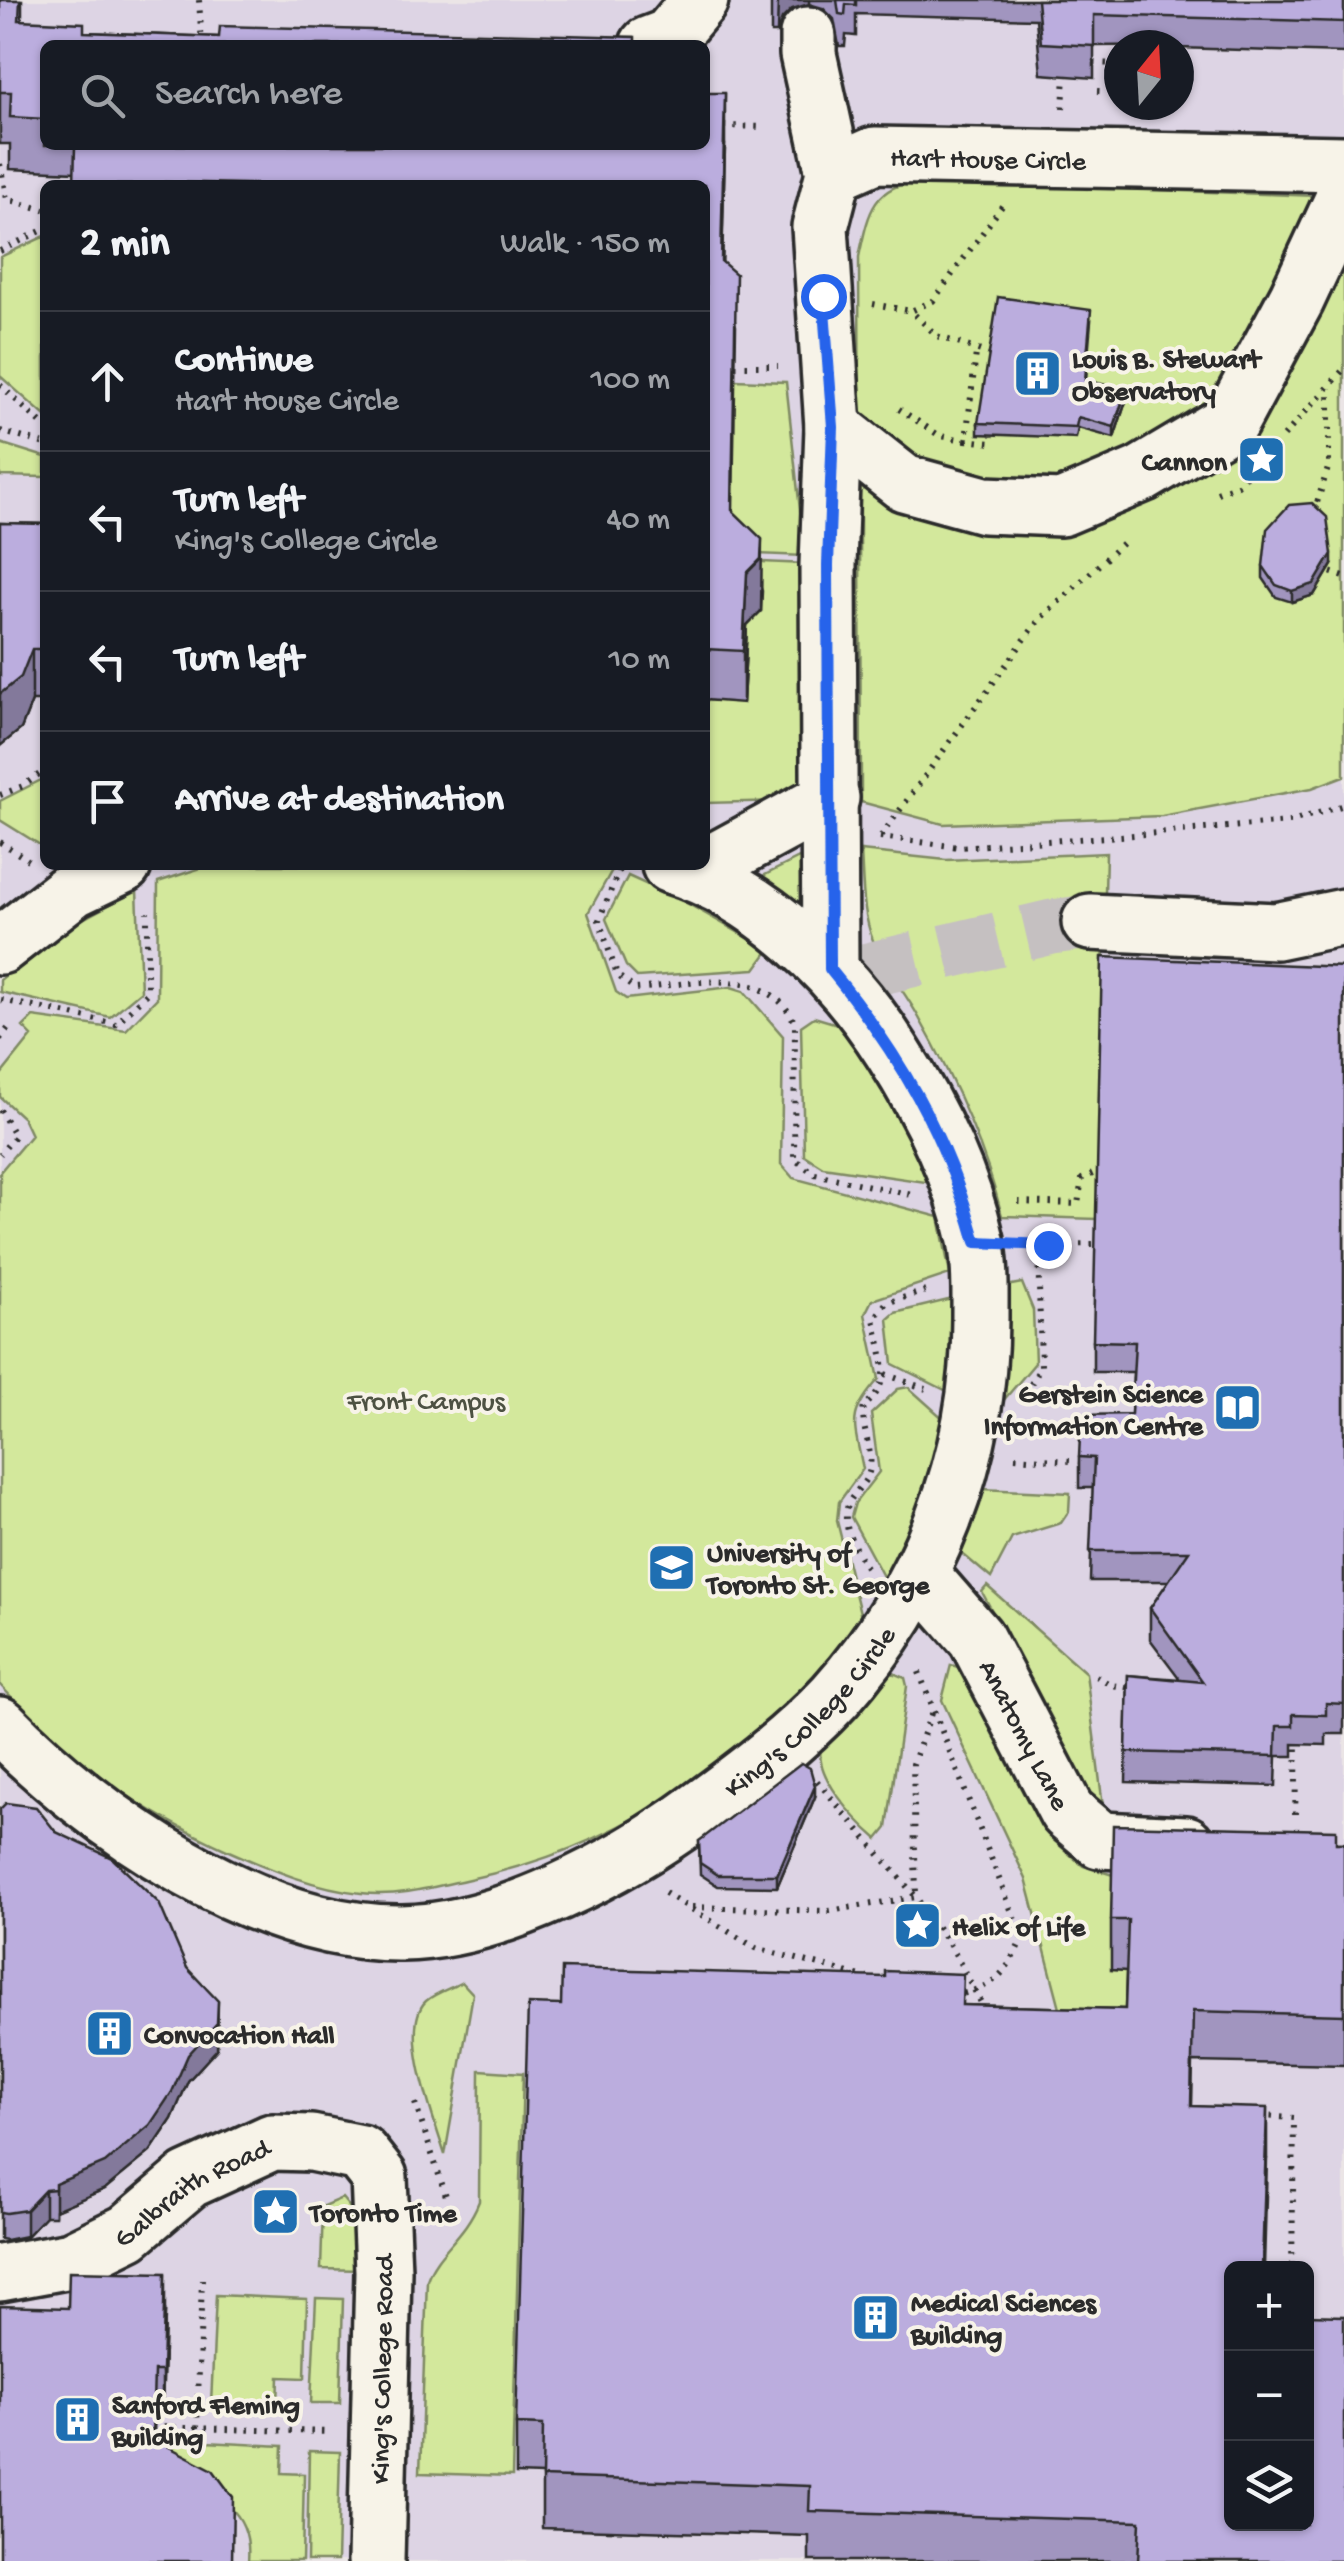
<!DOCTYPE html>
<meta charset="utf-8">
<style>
body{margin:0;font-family:"Gochi Hand",sans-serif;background:#20242c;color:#f1f3f6}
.controls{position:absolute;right:30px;bottom:30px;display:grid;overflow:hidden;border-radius:15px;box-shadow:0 2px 8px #0004}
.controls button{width:90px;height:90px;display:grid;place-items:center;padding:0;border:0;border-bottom:2px solid #363941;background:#171b24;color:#f1f3f6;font:50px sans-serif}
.compass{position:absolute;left:1104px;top:30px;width:90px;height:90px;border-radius:50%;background:#171b24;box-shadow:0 2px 8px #0004;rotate:18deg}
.stop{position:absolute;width:30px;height:30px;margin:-22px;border:8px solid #2563eb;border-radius:50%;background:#fff}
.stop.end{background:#2563eb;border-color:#fff;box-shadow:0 2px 10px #0008}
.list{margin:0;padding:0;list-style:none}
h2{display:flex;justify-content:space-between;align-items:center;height:130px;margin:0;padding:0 40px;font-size:42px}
h2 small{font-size:32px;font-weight:400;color:#9ea1a6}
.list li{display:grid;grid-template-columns:65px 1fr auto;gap:30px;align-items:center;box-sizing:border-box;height:140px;padding:0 40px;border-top:2px solid #363941}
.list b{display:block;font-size:38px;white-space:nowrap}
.list p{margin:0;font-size:32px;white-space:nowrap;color:#9ea1a6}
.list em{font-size:32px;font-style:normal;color:#9ea1a6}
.icon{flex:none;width:55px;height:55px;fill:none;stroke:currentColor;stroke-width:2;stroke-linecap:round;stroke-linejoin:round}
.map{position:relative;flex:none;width:1344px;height:2561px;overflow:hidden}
.search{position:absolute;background:#171b24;box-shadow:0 2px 8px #0004;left:40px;top:40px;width:670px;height:110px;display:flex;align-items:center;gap:25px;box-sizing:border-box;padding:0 35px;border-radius:15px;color:#9ea1a6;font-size:38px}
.panel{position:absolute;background:#171b24;box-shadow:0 2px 8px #0004;left:40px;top:180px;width:670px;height:690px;border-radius:15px}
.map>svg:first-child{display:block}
</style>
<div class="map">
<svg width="1344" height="2561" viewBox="0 0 1344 2561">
<rect width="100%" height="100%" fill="#ebe5e6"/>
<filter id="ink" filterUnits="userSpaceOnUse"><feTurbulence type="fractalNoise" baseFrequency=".01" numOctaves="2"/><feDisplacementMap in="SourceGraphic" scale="20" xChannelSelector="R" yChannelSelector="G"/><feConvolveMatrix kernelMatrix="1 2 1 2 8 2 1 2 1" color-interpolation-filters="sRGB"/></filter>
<g filter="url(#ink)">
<path fill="#ddd4e4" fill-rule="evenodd" d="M0,0H1344V2561H0ZM45,45H705V145H45ZM1119,45H1179V105H1119ZM45,185H705V865H45ZM1232,2268H1306V2524H1232Z"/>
<path fill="#d3e89c" stroke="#7f8a64" stroke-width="2.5" d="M920,181L1344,197V776L1312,788L1162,816L943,824L861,802L859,257C868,215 872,185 920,181Z
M45,236V416L0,376V257Z
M734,380L786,382L805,556L732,553Z
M0,443L45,457V477L0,476Z
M743,561L806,564L808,778L788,801L705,803V700L743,702L747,625L761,611Z
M45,778V848L0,820V801Z
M861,851L946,860L1106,853L1097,1219L1002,1216C985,1146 953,1078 918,1016C905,992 884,968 874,943C862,914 863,883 861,851Z
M801,857L807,858L815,924L755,880Z
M593,865L612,870L588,913L616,992L626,999L731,987L744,991L783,1036L781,1164L793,1178L939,1217L950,1274L872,1300L865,1314L879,1379C846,1416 854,1423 863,1469L839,1502L837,1521L862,1621C753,1752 635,1845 465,1880C430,1888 397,1897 361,1893C315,1888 272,1870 231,1852C132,1807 74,1764 0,1685V1172L31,1135L23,1118L0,1097V1076L32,1036L23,1027L33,1017L126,1030L157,998L158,882L210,865Z
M628,876L683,901L769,950L755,969L637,977L626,966L606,919Z
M137,890L141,991L110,1017L0,992V980L55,934Z
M814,1017L851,1028L874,1059L932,1183L823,1167L804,1155L801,1026Z
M1022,1283L1033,1310L1035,1363L1003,1401L1001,1287Z
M952,1299L949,1392L893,1364L888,1319L895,1313Z
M908,1387L946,1421L931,1483L886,1582L851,1517L855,1503L879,1472L871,1414L898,1389Z
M981,1489L1070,1493L1069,1511L1061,1523L1012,1538L991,1578L959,1551Z
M987,1586L1086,1673L1103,1806L1091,1795L982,1592Z
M951,1665L962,1668L1050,1837L1083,1866L1113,1875L1128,1971L1127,2019H1063L1026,1879L942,1700Z
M891,1672L905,1678L907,1686L887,1828L878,1839C857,1821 811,1774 822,1745Z
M462,1982L473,1994L445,2155C435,2122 398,2028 426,2001C435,1993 452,1988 462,1982Z
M480,2070L523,2073L512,2476L420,2473L427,2280C436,2252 465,2237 479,2201Z
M342,2198L355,2214L361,2270L321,2269L323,2206Z
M216,2295L307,2299L305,2378L279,2377L278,2406L211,2404Z
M316,2298L343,2299L340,2403H311Z
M168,2440L283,2446L282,2473L304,2474L302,2561H248C253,2504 210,2493 167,2476Z
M309,2451L340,2452L337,2561H307Z"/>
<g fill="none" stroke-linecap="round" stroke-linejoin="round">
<path stroke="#c5c0c1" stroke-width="55" stroke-dasharray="55 28" stroke-linecap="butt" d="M864,971L1052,927L1090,922"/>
<defs>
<g id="minor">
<path d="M808,35V54L834,173L820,227L833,427L828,565L830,969"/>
<path d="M648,45L669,37L700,0"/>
<path id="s1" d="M834,173L875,155L1344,164"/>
<path d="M833,427L904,483L984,505L1061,508L1142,474L1231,421L1297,298L1344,197"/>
<path d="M695,872L831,798"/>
<path d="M1090,922L1276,931L1344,917"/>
<path d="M0,946L73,889L123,865"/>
<path id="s2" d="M921,1575L976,1638L1067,1812L1100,1840L1186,1844"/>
<path id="s3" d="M0,1725C95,1823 259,1935 402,1933C499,1932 623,1866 699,1810C747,1775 794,1740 835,1696C929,1591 980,1459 980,1318C980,1292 981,1265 976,1240C961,1172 929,1109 892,1051C842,972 762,893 670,865"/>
<path id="s4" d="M0,2273L71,2260L128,2232L189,2180L272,2142L311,2143L360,2153L379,2177L383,2271L376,2561"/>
</g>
</defs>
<use href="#minor" stroke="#2b2b2b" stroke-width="62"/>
<path stroke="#2b2b2b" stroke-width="6" stroke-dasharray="2.5 8" stroke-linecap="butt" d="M199,0L202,45
M1094,63L1119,64
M1097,91L1119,92
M1063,108L1065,76
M705,117L722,126L765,127
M0,164L7,199L45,210
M0,251L45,229
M873,304L911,311
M990,354L937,336L911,311L933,301L1002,206
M735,366H778
M0,385L45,427
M899,409L940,436L966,440L976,353
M0,431L45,444
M1284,436L1344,369
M966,440L991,443L992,436
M1217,493L1238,485L1248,474
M1314,512L1329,465V388
M1321,569L1344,577
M0,795L23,786L45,770
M881,836L1039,620L1127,539
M880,837L959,847L1121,836L1289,822L1344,805
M0,842L28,860
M619,870L599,920L617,975L635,989C688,985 769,962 795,1024L794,1159L815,1174L912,1195
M1,1000L116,1024L147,993V912
M0,1039L10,1026
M0,1110L15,1136L0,1154
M1018,1202L1078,1204L1082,1179L1099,1171
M1038,1245L1096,1244
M885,1374L926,1389
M1031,1384L1041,1366L1038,1245
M1015,1457L1083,1462
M866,1567C854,1546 835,1518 854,1495C860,1486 868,1480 870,1468C873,1448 860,1428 864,1406C895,1382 881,1352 874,1319L886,1303L929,1290
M919,1672L1022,1938C1007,1973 996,1986 958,1995
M1096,1676L1111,1685L1132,1688
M817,1781L916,1897L953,1950L986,2012
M1295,1814L1297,1745
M665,1893L756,1948L868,1978
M692,1907L829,1911L916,1897L913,1764L933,1708
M415,2103L447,2199
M1260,2116L1294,2118L1292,2268
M153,2427L331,2432
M197,2428L202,2279"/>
<use href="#minor" stroke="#f7f3e8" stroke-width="55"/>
</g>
<path fill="#a195bf" stroke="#2b2b2b" stroke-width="2.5" d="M0,0H22V20L84,32L219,37H635L45,45V145H725L722,262L736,326L733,511L762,591L761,611L747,625L743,703L705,700V185H74L75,172L10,169V144H0Z
M771,0H1344V53L1179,48V45L1094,46V78L1041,74L1036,19L856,14V36L846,35L845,46H839L834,19L823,8L809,4L792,9L782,19L777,33H771Z
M1091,321L1086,380L1126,401L1114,438L1078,428L1076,438L978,434V423Z
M0,523L45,524V701H32L21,729L0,746Z
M1332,565L1314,595L1292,602L1276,597L1263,578V566Z
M1344,967V1734H1326V1745L1293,1744V1756H1277L1276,1786L1126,1782L1128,1675L1180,1679L1150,1639V1608L1169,1581H1090L1093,1488H1079V1457L1131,1414L1133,1372H1093V1341Z
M815,1797L777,1887L718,1886L700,1874L699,1841Z
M0,1809L56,1832L187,1968L218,2028L217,2049L188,2081L172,2119L150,2152L105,2189L55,2210V2216H45L26,2236L6,2240L0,2239Z
M1336,1843H1344V2065L1193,2062L1192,2106L1267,2159L1232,2268L1344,2561H809V2536L542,2528V2475L516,2474V2424L561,2005H963L1125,2009L1126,1971L1111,1970V1920Z
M165,2313L162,2411H154L153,2439L233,2561H0Z"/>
<path fill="#83799b" stroke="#2b2b2b" stroke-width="2.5" d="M778,0H809V4L792,9L782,19L777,33Z
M725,93V145L721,313V261Z
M1126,390V401L1114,438V427Z
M762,539L761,611L747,625L743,703V651L747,573Z
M1332,554V565L1314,595L1292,602V591Z
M32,649V701L21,729L0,746V694Z
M815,1786V1797L777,1887V1875Z
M218,2001L217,2049L188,2081L172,2119L150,2152L105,2189L55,2210V2216V2184L188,2055Z
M1267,2108V2159L1264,2268H1262Z
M45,2190V2216L26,2236V2210Z
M165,2273V2313L162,2411V2371Z"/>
<path fill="#bbadde" stroke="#2b2b2b" stroke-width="2.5" d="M0,0H20L19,20L84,23V32L219,37L220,26L635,37V45H45V119L10,117L11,92H0Z
M837,0H856V5L846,4L845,15L839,14Z
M1037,0H1344V22L1094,15V46L1041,43Z
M705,93H725L721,261L736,274L732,510L762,539L761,559L747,573L743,651L705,649V185H290L165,182V185H74L75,145H705Z
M998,297L1091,310L1085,380L1126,390L1114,427L1078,417L1076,427L978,423Z
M1312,503L1327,517L1332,554L1314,584L1292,591L1276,585L1263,566L1267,529L1289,505Z
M0,523L45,524V649H32L21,677L0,694Z
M1102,957L1344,967V1704L1326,1703V1715L1293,1714V1726H1277L1276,1756L1126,1752L1128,1675L1203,1682L1150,1608L1189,1551H1090L1094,1458L1079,1457L1081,1415L1131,1414L1135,1342L1093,1341Z
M801,1763L810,1768L815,1786L777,1875H718L700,1863L699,1841Z
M6,1803L36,1807L56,1832L112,1858L159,1903L187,1968L218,2001L217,2023L188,2055L172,2092L150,2125L105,2163L55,2184V2189L45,2190L26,2210L6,2213L0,2212V1809Z
M1113,1825L1336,1830V1843H1344V2015L1193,2011L1191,2106L1267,2108L1262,2268H1232V2524H1306V2315L1344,2316V2561H1138L1140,2521L809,2511L810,2486L542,2477L543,2425L516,2424L528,2004L561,2005L562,1968L885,1977V1971L963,1974L962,2005L1125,2009L1128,1920H1111Z
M69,2271L165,2273L162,2371H154L152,2438L213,2470L233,2497L232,2561H0V2306L68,2308Z"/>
</g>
<g fill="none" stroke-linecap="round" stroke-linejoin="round" filter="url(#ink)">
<path stroke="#2563eb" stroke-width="12" d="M823,296L833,427L828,565L830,969C900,1054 946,1135 976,1242L1048,1245"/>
</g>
<defs>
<symbol id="building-square" viewBox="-11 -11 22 22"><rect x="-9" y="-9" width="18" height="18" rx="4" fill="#1f6fb2" stroke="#f7f3e8"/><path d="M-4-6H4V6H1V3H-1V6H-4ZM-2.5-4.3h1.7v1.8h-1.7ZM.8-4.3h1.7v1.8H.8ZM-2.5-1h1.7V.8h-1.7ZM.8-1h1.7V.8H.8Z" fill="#fff"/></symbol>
<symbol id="sight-square" viewBox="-11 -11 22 22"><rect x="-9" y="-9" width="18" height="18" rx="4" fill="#1f6fb2" stroke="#f7f3e8"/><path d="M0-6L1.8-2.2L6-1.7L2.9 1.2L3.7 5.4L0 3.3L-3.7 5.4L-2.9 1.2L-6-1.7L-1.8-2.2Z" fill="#fff"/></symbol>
<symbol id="library-square" viewBox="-11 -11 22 22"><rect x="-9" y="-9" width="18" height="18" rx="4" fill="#1f6fb2" stroke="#f7f3e8"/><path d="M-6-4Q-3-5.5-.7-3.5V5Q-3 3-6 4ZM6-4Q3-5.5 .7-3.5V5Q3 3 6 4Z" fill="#fff"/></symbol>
<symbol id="university-square" viewBox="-11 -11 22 22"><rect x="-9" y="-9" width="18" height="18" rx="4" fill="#1f6fb2" stroke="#f7f3e8"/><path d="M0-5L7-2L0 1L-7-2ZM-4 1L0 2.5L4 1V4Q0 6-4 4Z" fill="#fff"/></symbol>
</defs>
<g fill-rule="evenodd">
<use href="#building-square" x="1010" y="346" width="55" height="55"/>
<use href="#sight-square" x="1234" y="432" width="55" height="55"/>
<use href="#library-square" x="1210" y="1380" width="55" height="55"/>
<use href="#university-square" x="644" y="1540" width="55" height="55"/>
<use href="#sight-square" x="890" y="1898" width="55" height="55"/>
<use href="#building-square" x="82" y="2006" width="55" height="55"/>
<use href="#sight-square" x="248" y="2184" width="55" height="55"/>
<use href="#building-square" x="848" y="2290" width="55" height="55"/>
<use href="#building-square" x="50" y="2392" width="55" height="55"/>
</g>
<g text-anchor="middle" stroke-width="8" stroke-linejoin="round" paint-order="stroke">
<g font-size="28" fill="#2b2b2b" stroke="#f7f3e8">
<text dy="10" stroke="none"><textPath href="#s1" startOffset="158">Hart House Circle</textPath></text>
<text dy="10" stroke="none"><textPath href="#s3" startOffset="938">King's College Circle</textPath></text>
<text dy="10" stroke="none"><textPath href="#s2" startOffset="192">Anatomy Lane</textPath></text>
<text dy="10" stroke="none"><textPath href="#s4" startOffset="212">Galbraith Road</textPath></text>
<text transform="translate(380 2369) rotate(-89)" y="10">King's College Road</text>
</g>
<g font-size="28" font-weight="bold" fill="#2b2b2b" stroke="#f7f3e8" text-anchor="start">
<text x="1072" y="367">Louis B. Stewart<tspan x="1072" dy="32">Observatory</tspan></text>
<text x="1227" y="470" text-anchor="end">Cannon</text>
<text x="1203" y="1402" text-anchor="end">Gerstein Science<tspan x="1203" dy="32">Information Centre</tspan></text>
<text x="707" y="1561">University of<tspan x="707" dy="32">Toronto St. George</tspan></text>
<text x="952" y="1935">Helix of Life</text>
<text x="144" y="2043">Convocation Hall</text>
<text x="310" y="2221">Toronto Time</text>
<text x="911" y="2311">Medical Sciences<tspan x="911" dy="32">Building</tspan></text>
<text x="112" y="2413">Sanford Fleming<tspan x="112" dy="32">Building</tspan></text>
</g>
<g font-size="28" fill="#4d5142" stroke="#f7f3e8">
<text x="426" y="1409">Front Campus</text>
</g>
</g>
</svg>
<div class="controls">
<button>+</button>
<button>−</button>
<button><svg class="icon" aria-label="layers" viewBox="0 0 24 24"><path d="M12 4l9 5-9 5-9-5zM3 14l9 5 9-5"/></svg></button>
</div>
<svg class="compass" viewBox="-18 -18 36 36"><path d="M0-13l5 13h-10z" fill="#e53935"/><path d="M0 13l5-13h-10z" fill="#9ea1a6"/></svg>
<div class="stop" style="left:823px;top:296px"></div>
<div class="stop end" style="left:1048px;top:1245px"></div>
<div class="search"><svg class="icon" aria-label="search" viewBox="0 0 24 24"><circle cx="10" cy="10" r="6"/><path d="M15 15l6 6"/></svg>Search here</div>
<section class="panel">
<h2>2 min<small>Walk · 150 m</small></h2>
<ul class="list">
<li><svg class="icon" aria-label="ahead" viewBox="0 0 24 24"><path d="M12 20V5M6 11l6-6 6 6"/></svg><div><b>Continue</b><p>Hart House Circle</p></div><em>100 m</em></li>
<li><svg class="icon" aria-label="left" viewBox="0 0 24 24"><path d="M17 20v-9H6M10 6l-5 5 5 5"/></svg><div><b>Turn left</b><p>King's College Circle</p></div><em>40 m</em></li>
<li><svg class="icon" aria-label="left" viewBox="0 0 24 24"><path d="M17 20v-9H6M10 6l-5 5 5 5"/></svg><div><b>Turn left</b></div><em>10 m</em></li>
<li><svg class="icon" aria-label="arrive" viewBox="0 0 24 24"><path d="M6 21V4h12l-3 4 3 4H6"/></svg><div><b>Arrive at destination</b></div></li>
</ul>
</section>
</div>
